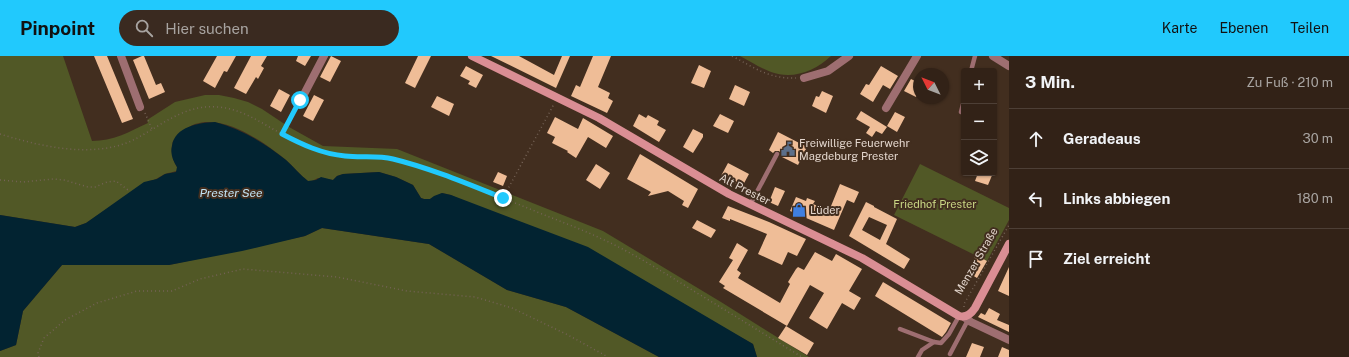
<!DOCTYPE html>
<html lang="de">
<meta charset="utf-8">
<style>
body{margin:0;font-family:"Public Sans",sans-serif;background:#3a2a20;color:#f1f3f6}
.controls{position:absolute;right:12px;top:12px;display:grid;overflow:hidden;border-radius:4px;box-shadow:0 1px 3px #0004}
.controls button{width:36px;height:36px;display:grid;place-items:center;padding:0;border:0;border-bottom:1px solid #4d3f36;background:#322217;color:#f1f3f6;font:20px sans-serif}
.compass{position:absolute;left:913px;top:12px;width:36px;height:36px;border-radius:50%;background:#322217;box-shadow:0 1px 3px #0004;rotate:312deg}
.stop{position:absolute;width:12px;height:12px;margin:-9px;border:3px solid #21c9fd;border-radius:50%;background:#fff}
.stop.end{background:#21c9fd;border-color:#fff;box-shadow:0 1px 4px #0008}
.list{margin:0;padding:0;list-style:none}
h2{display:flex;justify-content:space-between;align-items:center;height:52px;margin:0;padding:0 16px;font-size:17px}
h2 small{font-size:13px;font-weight:400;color:#a8a4a1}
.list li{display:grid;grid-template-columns:26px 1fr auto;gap:12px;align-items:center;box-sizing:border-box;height:60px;padding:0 16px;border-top:1px solid #4d3f36}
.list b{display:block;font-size:15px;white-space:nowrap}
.list em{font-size:13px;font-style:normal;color:#a8a4a1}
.icon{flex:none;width:22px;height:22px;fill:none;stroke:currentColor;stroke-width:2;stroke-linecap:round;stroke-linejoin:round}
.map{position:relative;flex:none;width:1009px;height:301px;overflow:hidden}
header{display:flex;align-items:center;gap:24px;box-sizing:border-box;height:56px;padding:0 20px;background:#21c9fd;color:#111}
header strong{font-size:19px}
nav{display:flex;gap:22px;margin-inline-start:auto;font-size:14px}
.search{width:280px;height:36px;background:#3a2a20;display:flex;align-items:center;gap:10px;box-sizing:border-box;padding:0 14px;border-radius:22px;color:#a8a4a1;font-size:15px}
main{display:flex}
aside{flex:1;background:#322217}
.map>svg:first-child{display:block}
</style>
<header>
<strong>Pinpoint</strong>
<div class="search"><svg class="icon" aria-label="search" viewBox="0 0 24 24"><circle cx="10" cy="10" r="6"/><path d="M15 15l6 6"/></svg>Hier suchen</div>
<nav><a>Karte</a><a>Ebenen</a><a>Teilen</a></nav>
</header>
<main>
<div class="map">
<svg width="1009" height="301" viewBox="0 0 1009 301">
<rect width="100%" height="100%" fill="#422e1f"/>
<path fill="#515826" d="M0,0H63L92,85C113,85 129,76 148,67L147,64L175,46L205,39H219L234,42L248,46L262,53L289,71L323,90L397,93L603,175L721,246L809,301H757L753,288L720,270L451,139L442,137L430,143H424L421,142L413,129L396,121L379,116L343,118L337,120L333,124L318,122L312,125H308C300,119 294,111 286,104C264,86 225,58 195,68C187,71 179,79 173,85C171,92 171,98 174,105C175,109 177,110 178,114C173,117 169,116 165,118C159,121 156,124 149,125L86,167L75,171L0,159Z
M740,0H831C815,15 793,24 771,16C760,12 750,5 740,0Z
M920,108L1009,152V164L987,205L894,159Z
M322,172L429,188L507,234L566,251L659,301H0V295L16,289L23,255L62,209H169L305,180Z"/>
<path fill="#022331" d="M215,66C241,73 265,87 286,104C294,111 300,119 308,125L316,124L321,121L333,124L337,120L343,118L379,116L396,121L413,129L421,142L424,143H430L434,140L442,137L451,139L588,191L753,288L757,301H659L566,251L507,234L429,188L322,172L305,180L242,195L169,209H62L23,255L16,289L0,295V159L75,171L86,167L144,126L157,123L165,118L176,116L177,111C173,105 170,98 172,90C175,70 199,67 215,66Z"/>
<path fill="#efbd97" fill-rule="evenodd" d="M94,0H107L133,63L122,67Z
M142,0H144L156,29L161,27L165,36L149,43L133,4Z
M217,0H236L227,16L224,15L215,32L203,25Z
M251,0H267L261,10L264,12L258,23L256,21L246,38L234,32Z
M298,0H311L305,10L296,5Z
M331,0L341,5L330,26L320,21Z
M418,0H431L415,32L405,27Z
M491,0H519L554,19L562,0H570L556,32Z
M593,0H611L598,31L610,37L608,42L613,45L607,57L571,40L576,29L580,31Z
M699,9L711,15L704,32L691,27Z
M466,10L483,19L476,32L468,28L470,25L460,20Z
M881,10L898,20L890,33L883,29L873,46L860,38L866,28L869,29Z
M911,23L919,27V35L916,41L904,35Z
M735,29L750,36L744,50L729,43Z
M279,33L290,39L281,56L270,50Z
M822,35L833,40L826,57L812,50L816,40L819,41Z
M314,39L324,44L313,65L303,60Z
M437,40L454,48L449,60L431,51Z
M861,55L887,71L882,78L876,75L872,81L866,77L870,71L856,63Z
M895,56L905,61L897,76L887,70Z
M639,58L646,62L648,59L659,65L657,69L666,74L659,86L633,70Z
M720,58L734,65L728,77L713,70Z
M555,61L578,73L583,62L613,80L606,92L588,81L576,102L567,96L568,95L552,87L555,81L547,77Z
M693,73L703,78V81L693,97L683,91Z
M778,76L807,91L798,109L780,100L781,97L779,95H775L773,97L769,94Z
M640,98L698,133L688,152L682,149L684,145L668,135L648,140L651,136L627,123Z
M728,107L749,118L742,131L721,120Z
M596,108L610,117L600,133L586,124Z
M498,116L507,120L503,130L493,126Z
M978,117H993L988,129L975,125Z
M840,128L859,136L854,147L847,144L834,174L790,155L796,141L806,145L807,142L815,145L813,148L829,155Z
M775,131L785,135L778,150L769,146Z
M866,146L874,150V151L897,163L886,188L910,203L904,213L849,180ZM869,161L887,169L880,184L862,174Z
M728,150L769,166L806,183L797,200L788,196L782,209L758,198L767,178L730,163V165L722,162Z
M697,164L716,174L711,182L692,172Z
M737,187L748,194L737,214L741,217L738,222L780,247L790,228L788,226L796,213L798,211L804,214L815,196L832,205L836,198L862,213L849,235L861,242L854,254L842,247L827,273L809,262L824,237L810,229L787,270L723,232L725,230L719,226L733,204L729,202Z
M976,199L987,205L977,222L967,216Z
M1009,211V240L998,235Z
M883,226L951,267L946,276L942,281L875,240Z
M989,252L1000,258L997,264L1009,269V276L978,261L981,257L985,259Z
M786,270L814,287L807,299L778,282Z
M972,287L984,291L980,301H966Z
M1002,291L1009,294V301H998Z"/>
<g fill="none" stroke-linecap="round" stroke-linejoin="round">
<path stroke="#746255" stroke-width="1.5" stroke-dasharray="1 3" stroke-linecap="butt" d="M732,0C755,12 769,23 796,22
M145,57L152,73
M0,78C39,90 89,102 129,86C158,73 182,48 217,51C240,52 260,66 280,77C294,85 309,92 325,96C349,103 374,97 398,105C447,120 494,138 542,158C562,166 583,174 602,183C635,198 666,218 697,237C732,258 767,280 802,301
M282,78L297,50
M0,124L23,126L53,123L64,124L88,131H95L107,126L116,125L128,134
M503,142L554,48
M964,251V248L1009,169
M39,301L38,297L44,282L65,264L97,247L137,235H172L200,223L243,213L337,221L407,235L475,241L512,252L568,279L608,301"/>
<path stroke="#9e6e71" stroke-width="4.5" d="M971,15L975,0
M961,56L964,44
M750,149L777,98
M900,273L934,286L941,287L949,278L959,260
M950,298L968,264
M918,301L922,294L934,286"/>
<path stroke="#9e6e71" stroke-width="8" d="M121,0L140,51
M993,0L1009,10
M804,22L828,15L849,0
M301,44L324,0
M886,52L917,0
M964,261L971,266L1009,284"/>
<path stroke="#da8e94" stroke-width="8" d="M472,0L599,62L729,138L862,202L959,260C966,262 971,258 975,252L1009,188"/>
</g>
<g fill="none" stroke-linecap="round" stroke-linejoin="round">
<path stroke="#21c9fd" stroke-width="5" d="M300,44L282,78C301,88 322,98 345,100C361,102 377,99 393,103C430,112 468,128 503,142"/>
</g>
<defs>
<symbol id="civic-bare" viewBox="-9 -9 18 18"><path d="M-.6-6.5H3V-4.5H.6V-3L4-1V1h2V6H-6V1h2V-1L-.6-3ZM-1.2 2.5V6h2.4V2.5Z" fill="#5c6f8a" stroke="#422e1f" stroke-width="2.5" paint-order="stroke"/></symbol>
<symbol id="shop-bare" viewBox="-9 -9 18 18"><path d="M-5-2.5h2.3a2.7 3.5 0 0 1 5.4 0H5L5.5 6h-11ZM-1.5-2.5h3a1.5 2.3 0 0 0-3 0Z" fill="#3f7fe0" stroke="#422e1f" stroke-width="2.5" paint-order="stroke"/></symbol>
</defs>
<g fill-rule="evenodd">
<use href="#civic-bare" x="778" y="83" width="20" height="20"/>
<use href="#shop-bare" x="789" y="144" width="20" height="20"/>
</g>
<g text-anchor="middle" stroke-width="4" stroke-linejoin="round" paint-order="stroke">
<g font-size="11" fill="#e3d6cd" stroke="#422e1f" text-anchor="start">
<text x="799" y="91">Freiwillige Feuerwehr<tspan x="799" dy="13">Magdeburg Prester</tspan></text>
<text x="810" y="158">Lüder</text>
</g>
<g font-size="11" fill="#e3d6cd" stroke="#422e1f">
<text transform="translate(745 133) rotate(27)" y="4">Alt Prester</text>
<text transform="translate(976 205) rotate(-60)" y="4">Menzer Straße</text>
</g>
<g font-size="11" fill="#cad785" stroke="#422e1f">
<text x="935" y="152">Friedhof Prester</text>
</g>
<g font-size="12" font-style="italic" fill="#c1e3f4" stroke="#422e1f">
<text x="231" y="141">Prester See</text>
</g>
</g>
</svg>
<div class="controls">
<button>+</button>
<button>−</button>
<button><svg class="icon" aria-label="layers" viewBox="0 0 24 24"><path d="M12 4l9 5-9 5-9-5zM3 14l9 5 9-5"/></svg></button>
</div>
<svg class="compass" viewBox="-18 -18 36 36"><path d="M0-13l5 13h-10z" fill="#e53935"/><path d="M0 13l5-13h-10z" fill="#a8a4a1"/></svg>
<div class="stop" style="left:300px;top:44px"></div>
<div class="stop end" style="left:503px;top:142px"></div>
</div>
<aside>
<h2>3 Min.<small>Zu Fuß · 210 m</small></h2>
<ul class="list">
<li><svg class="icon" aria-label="ahead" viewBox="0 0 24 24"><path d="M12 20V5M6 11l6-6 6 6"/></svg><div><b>Geradeaus</b></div><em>30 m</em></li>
<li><svg class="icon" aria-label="left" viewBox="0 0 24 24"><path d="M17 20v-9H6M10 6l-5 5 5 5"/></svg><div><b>Links abbiegen</b></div><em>180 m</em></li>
<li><svg class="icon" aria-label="arrive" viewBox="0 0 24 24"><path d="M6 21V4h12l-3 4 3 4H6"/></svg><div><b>Ziel erreicht</b></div></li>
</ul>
</aside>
</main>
